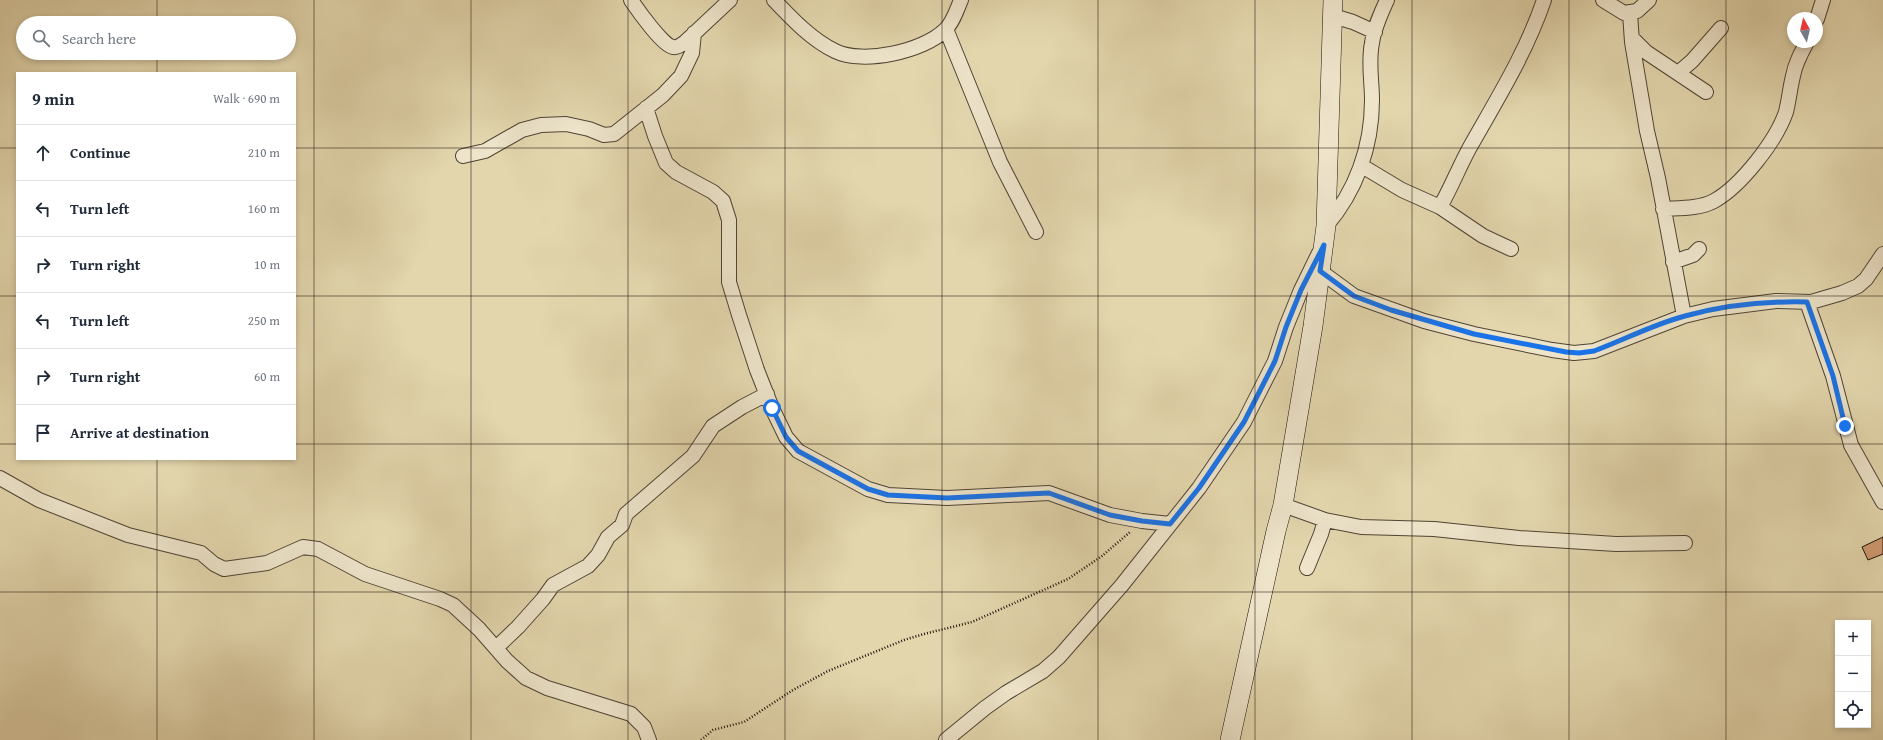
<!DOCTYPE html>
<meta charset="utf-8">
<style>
body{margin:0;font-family:"Gentium Book Plus",serif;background:#f6f6f7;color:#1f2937}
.controls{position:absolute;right:12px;bottom:12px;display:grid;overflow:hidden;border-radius:0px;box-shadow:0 2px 6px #0003}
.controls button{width:36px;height:36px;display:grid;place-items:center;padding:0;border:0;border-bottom:1px solid #e0e1e3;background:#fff;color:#1f2937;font:20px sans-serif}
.compass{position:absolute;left:1787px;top:12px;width:36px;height:36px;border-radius:50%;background:#fff;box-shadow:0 2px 6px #0003;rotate:352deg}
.stop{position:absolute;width:12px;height:12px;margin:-9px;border:3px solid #1a73e8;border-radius:50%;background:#fff}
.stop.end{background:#1a73e8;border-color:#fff;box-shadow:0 1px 4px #0008}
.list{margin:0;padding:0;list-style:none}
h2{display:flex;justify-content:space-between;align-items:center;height:52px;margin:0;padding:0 16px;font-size:17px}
h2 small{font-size:13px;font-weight:400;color:#747a83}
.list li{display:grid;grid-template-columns:26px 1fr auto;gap:12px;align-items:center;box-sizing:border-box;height:56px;padding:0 16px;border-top:1px solid #e0e1e3}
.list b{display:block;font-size:15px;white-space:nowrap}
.list em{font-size:13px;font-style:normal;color:#747a83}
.icon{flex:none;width:22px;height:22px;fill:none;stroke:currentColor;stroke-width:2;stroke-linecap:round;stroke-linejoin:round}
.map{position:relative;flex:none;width:1883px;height:740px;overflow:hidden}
.search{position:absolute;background:#fff;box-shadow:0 2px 6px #0003;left:16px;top:16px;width:280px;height:44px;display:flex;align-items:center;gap:10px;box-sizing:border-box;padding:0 14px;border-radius:22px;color:#747a83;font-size:15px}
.panel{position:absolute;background:#fff;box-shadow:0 2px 6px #0003;left:16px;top:72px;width:280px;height:388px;border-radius:0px}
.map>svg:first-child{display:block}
</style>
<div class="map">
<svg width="1883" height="740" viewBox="0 0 1883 740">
<rect width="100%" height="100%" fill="#e3d6ad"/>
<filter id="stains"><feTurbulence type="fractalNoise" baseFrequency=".005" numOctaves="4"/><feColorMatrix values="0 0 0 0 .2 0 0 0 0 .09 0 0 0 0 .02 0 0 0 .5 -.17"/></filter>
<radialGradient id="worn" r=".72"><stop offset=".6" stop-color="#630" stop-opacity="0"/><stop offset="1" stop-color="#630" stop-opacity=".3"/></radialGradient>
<path fill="#d19b73" stroke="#1e130b" d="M1883,537V554L1868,560L1862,547Z"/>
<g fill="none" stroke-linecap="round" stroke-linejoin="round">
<defs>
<path id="street" d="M631,0C637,9 663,46 673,47C677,48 681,45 684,43L730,0
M774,0C792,19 812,40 835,51C863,65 924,51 945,30C953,23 957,9 961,0
M1603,0L1624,13L1637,11L1649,0
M1630,13L1632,42L1647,131L1658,178L1684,316
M1333,16L1353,22L1375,32
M1817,19L1823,0
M946,29L1000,162L1036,232
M1632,38L1646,52L1706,92
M1678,73L1692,61L1721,28
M646,108L655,136L666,163L676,172L713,192L723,201L729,220V282L739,315L757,370L772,408L786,437L798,451L868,489L888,495L947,498L1049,493L1110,515L1142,521L1170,524
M463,156L485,151L522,130L541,125L566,124L589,129L604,135L614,134L663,95L681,76L692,53L694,33
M1362,166L1402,190L1440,207L1483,236L1511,249
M1440,207C1451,188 1459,167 1470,147C1497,99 1526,53 1544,0
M1663,209C1679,208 1699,209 1714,201C1741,186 1776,141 1786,112C1789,100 1790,88 1793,76C1795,64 1801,53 1807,42
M1326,226C1356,191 1372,147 1372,100C1372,81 1368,62 1372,43C1374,28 1381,13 1387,0
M1673,262L1693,255L1699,249
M1320,271L1354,296L1424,321L1474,334L1552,350L1574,353L1594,351L1684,316L1713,309L1776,301L1811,302L1842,293L1858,286L1866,279L1883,254
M1807,302L1833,376L1851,445L1883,502
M0,478L39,500L128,535L201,553L214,564L224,569L267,563L303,547L318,549L365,574L440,599L453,605L479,629L507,661L526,678L547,688L631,714L644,727L649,740
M1283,505L1325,520L1361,527L1434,529L1519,538L1616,544L1685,543
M1307,568L1321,534L1325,520
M496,648L518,627L543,599L553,585L588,566L598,555L608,537L622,525L626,514L693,456L713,426L742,407L767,394
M946,740L985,708L1006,693L1043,671L1059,657L1122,585L1199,488L1244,422L1275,361L1286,327L1301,290L1319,253"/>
<path id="secondary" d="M1230,740L1276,531L1283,505L1313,326L1326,226L1333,0"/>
</defs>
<use href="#street" stroke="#4f4434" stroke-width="16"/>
<use href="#secondary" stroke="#1e130b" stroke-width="20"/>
<path stroke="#1e130b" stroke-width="2.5" stroke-dasharray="1 2" stroke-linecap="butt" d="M701,740L713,730L744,722L793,690L828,671L904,640L924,634L972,622L1068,579L1102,556L1130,532"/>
<use href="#street" stroke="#ede4ca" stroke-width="14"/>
<use href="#secondary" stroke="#ede4ca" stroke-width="19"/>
</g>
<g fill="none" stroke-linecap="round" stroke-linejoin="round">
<path stroke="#1a73e8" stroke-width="5" d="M772,408L786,437L798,451L868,489L888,495L947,498L1049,493L1110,515L1142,521L1170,524L1199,488L1244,422L1275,361L1286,327L1301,290L1324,245L1320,271L1354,296L1391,310L1474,334L1566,352L1579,353L1594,351C1624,340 1654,324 1685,316C1725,305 1766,301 1807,302L1833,376L1845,426"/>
</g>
<path fill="none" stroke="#1e130b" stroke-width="1" stroke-opacity="0.55" d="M157,0V23M314,0V740M471,0V740M628,0V740M785,0V740M942,0V740M1098,0V740M1255,0V740M1412,0V740M1569,0V740M1726,0V740M157,53V73M0,148H17M295,148H1883M0,296H17M295,296H1883M0,444H17M295,444H1883M157,459V740M0,592H1883"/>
<rect width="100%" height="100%" filter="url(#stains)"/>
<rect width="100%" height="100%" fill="url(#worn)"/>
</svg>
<div class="controls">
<button>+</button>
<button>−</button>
<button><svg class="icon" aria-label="locate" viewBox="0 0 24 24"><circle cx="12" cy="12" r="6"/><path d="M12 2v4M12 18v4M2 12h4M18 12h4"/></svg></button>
</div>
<svg class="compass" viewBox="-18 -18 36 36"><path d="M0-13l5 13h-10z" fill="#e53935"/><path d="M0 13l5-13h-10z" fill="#747a83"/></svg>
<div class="stop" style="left:772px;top:408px"></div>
<div class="stop end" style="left:1845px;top:426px"></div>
<div class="search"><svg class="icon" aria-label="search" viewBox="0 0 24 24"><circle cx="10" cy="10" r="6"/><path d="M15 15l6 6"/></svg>Search here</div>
<section class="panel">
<h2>9 min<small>Walk · 690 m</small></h2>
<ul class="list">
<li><svg class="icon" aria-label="ahead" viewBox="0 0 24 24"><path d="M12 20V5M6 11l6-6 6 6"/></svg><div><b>Continue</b></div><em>210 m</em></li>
<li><svg class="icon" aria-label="left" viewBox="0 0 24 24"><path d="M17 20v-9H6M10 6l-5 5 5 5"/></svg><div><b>Turn left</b></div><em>160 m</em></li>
<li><svg class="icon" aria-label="right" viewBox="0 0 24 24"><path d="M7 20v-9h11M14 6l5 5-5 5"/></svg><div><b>Turn right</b></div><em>10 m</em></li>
<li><svg class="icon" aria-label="left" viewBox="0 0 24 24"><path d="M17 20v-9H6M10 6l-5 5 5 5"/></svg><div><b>Turn left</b></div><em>250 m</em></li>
<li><svg class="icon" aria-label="right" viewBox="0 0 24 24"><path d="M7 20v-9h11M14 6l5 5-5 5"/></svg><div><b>Turn right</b></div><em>60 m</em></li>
<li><svg class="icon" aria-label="arrive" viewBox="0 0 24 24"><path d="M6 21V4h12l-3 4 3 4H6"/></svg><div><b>Arrive at destination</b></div></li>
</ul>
</section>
</div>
